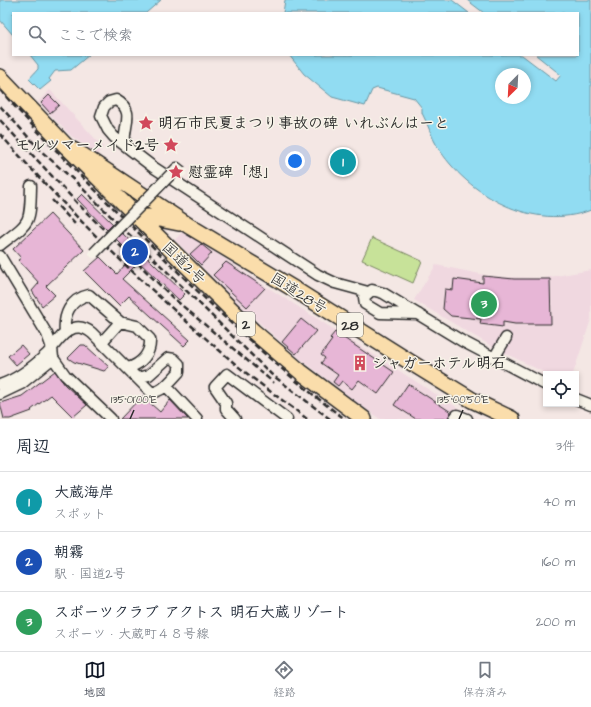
<!DOCTYPE html>
<html lang="ja">
<meta charset="utf-8">
<style>
body{margin:0;font-family:"Architects Daughter","Klee One",sans-serif;background:#f6f6f7;color:#1f2937}
.controls{position:absolute;right:12px;bottom:12px;display:grid;overflow:hidden;border-radius:0px;box-shadow:0 2px 6px #0003}
.controls button{width:36px;height:36px;display:grid;place-items:center;padding:0;border:0;border-bottom:1px solid #e0e1e3;background:#fff;color:#1f2937;font:20px sans-serif}
.compass{position:absolute;left:495px;top:68px;width:36px;height:36px;border-radius:50%;background:#fff;box-shadow:0 2px 6px #0003;rotate:204deg}
.you{position:absolute;left:295px;top:161px;width:14px;height:14px;margin:-10px;border:3px solid #fff;border-radius:50%;background:#1a73e8;box-shadow:0 0 0 6px #1a73e833}
.badge{display:grid;place-items:center;width:26px;height:26px;border-radius:50%;background:#111827;color:#fff;font-size:13px;font-weight:700}
.pin{position:absolute;translate:-50% -50%;border:2px solid #fff;box-shadow:0 1px 4px #0006}
.list{margin:0;padding:0;list-style:none}
h2{display:flex;justify-content:space-between;align-items:center;height:52px;margin:0;padding:0 16px;font-size:17px}
h2 small{font-size:13px;font-weight:400;color:#747a83}
.list li{display:grid;grid-template-columns:26px 1fr auto;gap:12px;align-items:center;box-sizing:border-box;height:60px;padding:0 16px;border-top:1px solid #e0e1e3}
.list b{display:block;font-size:15px;white-space:nowrap}
.list p{margin:0;font-size:13px;white-space:nowrap;color:#747a83}
.list em{font-size:13px;font-style:normal;color:#747a83}
.icon{flex:none;width:22px;height:22px;fill:none;stroke:currentColor;stroke-width:2;stroke-linecap:round;stroke-linejoin:round}
.map{position:relative;flex:none;width:591px;height:419px;overflow:hidden}
.search{position:absolute;background:#fff;box-shadow:0 2px 6px #0003;left:12px;right:12px;top:12px;height:44px;display:flex;align-items:center;gap:10px;box-sizing:border-box;padding:0 14px;border-radius:0px;color:#747a83;font-size:15px}
.sheet{height:232px;background:#fff}
nav{display:flex;justify-content:space-around;align-items:center;box-sizing:border-box;height:56px;border-top:1px solid #e0e1e3;background:#fff;font-size:11px;color:#747a83}
nav a{display:grid;justify-items:center;gap:2px}
nav .on{color:#111827}
.map>svg:first-child{display:block}
</style>
<div class="map">
<svg width="591" height="419" viewBox="0 0 591 419">
<rect width="100%" height="100%" fill="#f4e7e4"/>
<filter id="ink" filterUnits="userSpaceOnUse"><feTurbulence type="fractalNoise" baseFrequency=".025" numOctaves="2"/><feDisplacementMap in="SourceGraphic" scale="8" xChannelSelector="R" yChannelSelector="G"/><feConvolveMatrix kernelMatrix="1 2 1 2 8 2 1 2 1" color-interpolation-filters="sRGB"/></filter>
<g filter="url(#ink)">
<path fill="#f0d8e0" d="M50,90L103,147L97,155L70,135L38,102Z
M183,231L267,287L475,419H380L348,396L298,357L245,310L175,240Z
M436,265L485,275L506,277L544,278L591,270V319L573,374H547L493,347L414,300Z"/>
<path fill="#c7e299" stroke="#798662" d="M372,238L422,261L413,283L362,260Z"/>
<path fill="#91dcf2" stroke="#6895a2" fill-rule="evenodd" d="M0,0H161L146,13H13V35L0,20Z
M285,0H452L469,13H283Z
M467,0H591V210C534,232 468,196 437,146C431,136 428,124 422,113V108L414,98L377,88L372,90L365,106L332,97L304,74L289,55H522L556,81L561,75L536,55H578V13H484ZM501,74H525V98H501Z
M30,55H89L71,70L55,71L49,79L51,81L40,90L29,79L38,69V65Z"/>
<path fill="#e7b6d6" stroke="#2b2b2b" d="M49,95L59,105L50,113L41,103Z
M82,194L113,224L107,230L77,199Z
M50,214L84,250L46,286L55,295L42,306L32,291L39,283L18,260L21,258L13,249Z
M122,233L185,294L179,300L139,262L122,279L190,340L184,346L129,296L119,306L84,271L100,257L117,274L133,256L116,239Z
M201,244L212,253L201,265L190,254Z
M226,262L265,288L247,307L213,275Z
M483,276L514,279H550L551,324H515L503,322V327L480,324L481,319L451,316L443,309L445,289L453,290L454,279L483,283Z
M301,319L316,331L296,354L282,342Z
M335,332L394,372L378,394L359,380L352,389L342,381L338,386L333,382L338,375L321,363L325,358L321,355L332,340L330,338Z
M21,345L29,354L16,365L8,356Z
M81,345H85L109,367L104,371L74,362L68,358Z
M55,371L65,385L87,405L73,417L51,395L31,410L32,411L10,419H4L0,403L22,396Z
M408,384L451,412L448,419H416L394,405Z
M142,396L160,412L170,400L188,419H120Z"/>
<g fill="none" stroke-linecap="round" stroke-linejoin="round">
<defs>
<path id="minor" d="M125,145C122,126 137,112 116,100L109,102L104,107L101,116L108,130L114,137L153,167L318,275L335,283L368,292
M0,245C31,221 30,225 31,186
M0,256L47,334L52,348L53,358
M418,314L380,313L365,304L364,297L372,290L383,293L462,341L546,385
M65,333C63,315 70,299 89,295L120,322L137,326L150,339C151,354 141,364 128,368
M102,342L120,322
M53,358L65,375L111,419
M494,358L506,338
M0,385C18,379 33,367 47,354C55,345 63,331 74,328C81,326 87,329 92,333L151,392C162,393 171,380 179,372V364L174,359L168,358L149,375L137,378
M166,386L197,419
M0,394L21,384L53,358
M576,399L591,405
M235,419L226,409V403L215,387L227,374L287,419
M454,419L457,415L467,419"/>
<path id="highway" d="M0,77L67,147L253,331L301,372L364,419
M67,147L82,155L189,226L294,289L410,362L472,400L512,419
M138,218L149,217L179,223"/>
</defs>
<use href="#minor" stroke="#2b2b2b" stroke-width="13"/>
<use href="#highway" stroke="#2b2b2b" stroke-width="18"/>
<use href="#minor" stroke="#f7f3e8" stroke-width="10"/>
<use href="#highway" stroke="#faddab" stroke-width="15"/>
<path stroke="#2b2b2b" stroke-width="2.5" stroke-dasharray="6 3" stroke-linecap="butt" d="M0,90C48,144 99,194 150,244C212,306 274,367 345,419
M0,106L41,151L76,182L271,374L330,419
M0,120L78,204L172,297L274,383
M0,134C72,216 150,291 233,362C256,382 283,400 307,419
M52,200L77,226"/>
<defs>
<path id="minor-bridge" d="M94,253L177,168L182,172"/>
</defs>
<use href="#minor-bridge" stroke="#2b2b2b" stroke-width="13" stroke-linecap="butt"/>
<use href="#minor-bridge" stroke="#f7f3e8" stroke-width="10"/>
</g>
</g>
<path fill="none" stroke="#2b2b2b" stroke-width="1.5" d="M130,419L134,410M459,419L463,410"/>
<defs>
<symbol id="sight-bare" viewBox="-9 -9 18 18"><path d="M0-6L1.8-2.2L6-1.7L2.9 1.2L3.7 5.4L0 3.3L-3.7 5.4L-2.9 1.2L-6-1.7L-1.8-2.2Z" fill="#d1495b" stroke="#f7f3e8" stroke-width="2.5" paint-order="stroke"/></symbol>
<symbol id="building-bare" viewBox="-9 -9 18 18"><path d="M-4-6H4V6H1V3H-1V6H-4ZM-2.5-4.3h1.7v1.8h-1.7ZM.8-4.3h1.7v1.8H.8ZM-2.5-1h1.7V.8h-1.7ZM.8-1h1.7V.8H.8Z" fill="#d1495b" stroke="#f7f3e8" stroke-width="2.5" paint-order="stroke"/></symbol>
</defs>
<g fill-rule="evenodd">
<use href="#sight-bare" x="135" y="112" width="22" height="22"/>
<use href="#sight-bare" x="160" y="134" width="22" height="22"/>
<use href="#sight-bare" x="165" y="161" width="22" height="22"/>
<use href="#building-bare" x="349" y="352" width="22" height="22"/>
</g>
<g text-anchor="middle" stroke-width="3" stroke-linejoin="round" paint-order="stroke">
<g fill="#f7f3e8" stroke="#686764" stroke-width="1">
<rect x="237" y="312" width="18" height="24" rx="3"/>
<rect x="337" y="313" width="26" height="24" rx="3"/>
</g>
<g font-size="14" font-weight="bold" fill="#2b2b2b">
<text x="246" y="329">2</text>
<text x="350" y="330">28</text>
</g>
<g font-size="15" font-weight="bold" fill="#2b2b2b" stroke="#f7f3e8" text-anchor="start">
<text x="158" y="128">明石市民夏まつり事故の碑 いれぶんはーと</text>
<text x="159" y="150" text-anchor="end">モルツマーメイド2号</text>
<text x="188" y="177">慰霊碑「想」</text>
<text x="372" y="368">ジャガーホテル明石</text>
</g>
<g font-size="15" fill="#2b2b2b" stroke="#f7f3e8">
<text transform="translate(184 263) rotate(44)" y="5">国道2号</text>
<text transform="translate(299 293) rotate(32)" y="5">国道28号</text>
</g>
</g>
<g font-size="10" text-anchor="middle" fill="#2b2b2b" stroke="#f7f3e8" stroke-width="3" stroke-linejoin="round" paint-order="stroke">
<text x="134" y="403">135°01'00"E</text>
<text x="463" y="403">135°00'50"E</text>
</g>
</svg>
<div class="controls">
<button><svg class="icon" aria-label="locate" viewBox="0 0 24 24"><circle cx="12" cy="12" r="6"/><path d="M12 2v4M12 18v4M2 12h4M18 12h4"/></svg></button>
</div>
<svg class="compass" viewBox="-18 -18 36 36"><path d="M0-13l5 13h-10z" fill="#e53935"/><path d="M0 13l5-13h-10z" fill="#747a83"/></svg>
<div class="you"></div>
<div class="pin badge" style="left:343px;top:162px;background:#0f9aa8">1</div>
<div class="pin badge" style="left:135px;top:252px;background:#1a4fb4">2</div>
<div class="pin badge" style="left:484px;top:304px;background:#2e9e5b">3</div>
<div class="search"><svg class="icon" aria-label="search" viewBox="0 0 24 24"><circle cx="10" cy="10" r="6"/><path d="M15 15l6 6"/></svg>ここで検索</div>
</div>
<section class="sheet">
<h2>周辺<small>3件</small></h2>
<ul class="list">
<li><span class="badge" style="background:#0f9aa8">1</span><div><b>大蔵海岸</b><p>スポット</p></div><em>40 m</em></li>
<li><span class="badge" style="background:#1a4fb4">2</span><div><b>朝霧</b><p>駅 · 国道2号</p></div><em>160 m</em></li>
<li><span class="badge" style="background:#2e9e5b">3</span><div><b>スポーツクラブ アクトス 明石大蔵リゾート</b><p>スポーツ · 大蔵町４８号線</p></div><em>200 m</em></li>
</ul>
</section>
<nav>
<a class="on"><svg class="icon" aria-label="map" viewBox="0 0 24 24"><path d="M3 6l6-2 6 2 6-2v14l-6 2-6-2-6 2zM9 4v14M15 6v14"/></svg>地図</a>
<a><svg class="icon" aria-label="directions" viewBox="0 0 24 24"><path d="M12 3l9 9-9 9-9-9zM9 14v-3h6M13 9l2 2-2 2"/></svg>経路</a>
<a><svg class="icon" aria-label="saved" viewBox="0 0 24 24"><path d="M7 4h10v16l-5-4-5 4z"/></svg>保存済み</a>
</nav>
